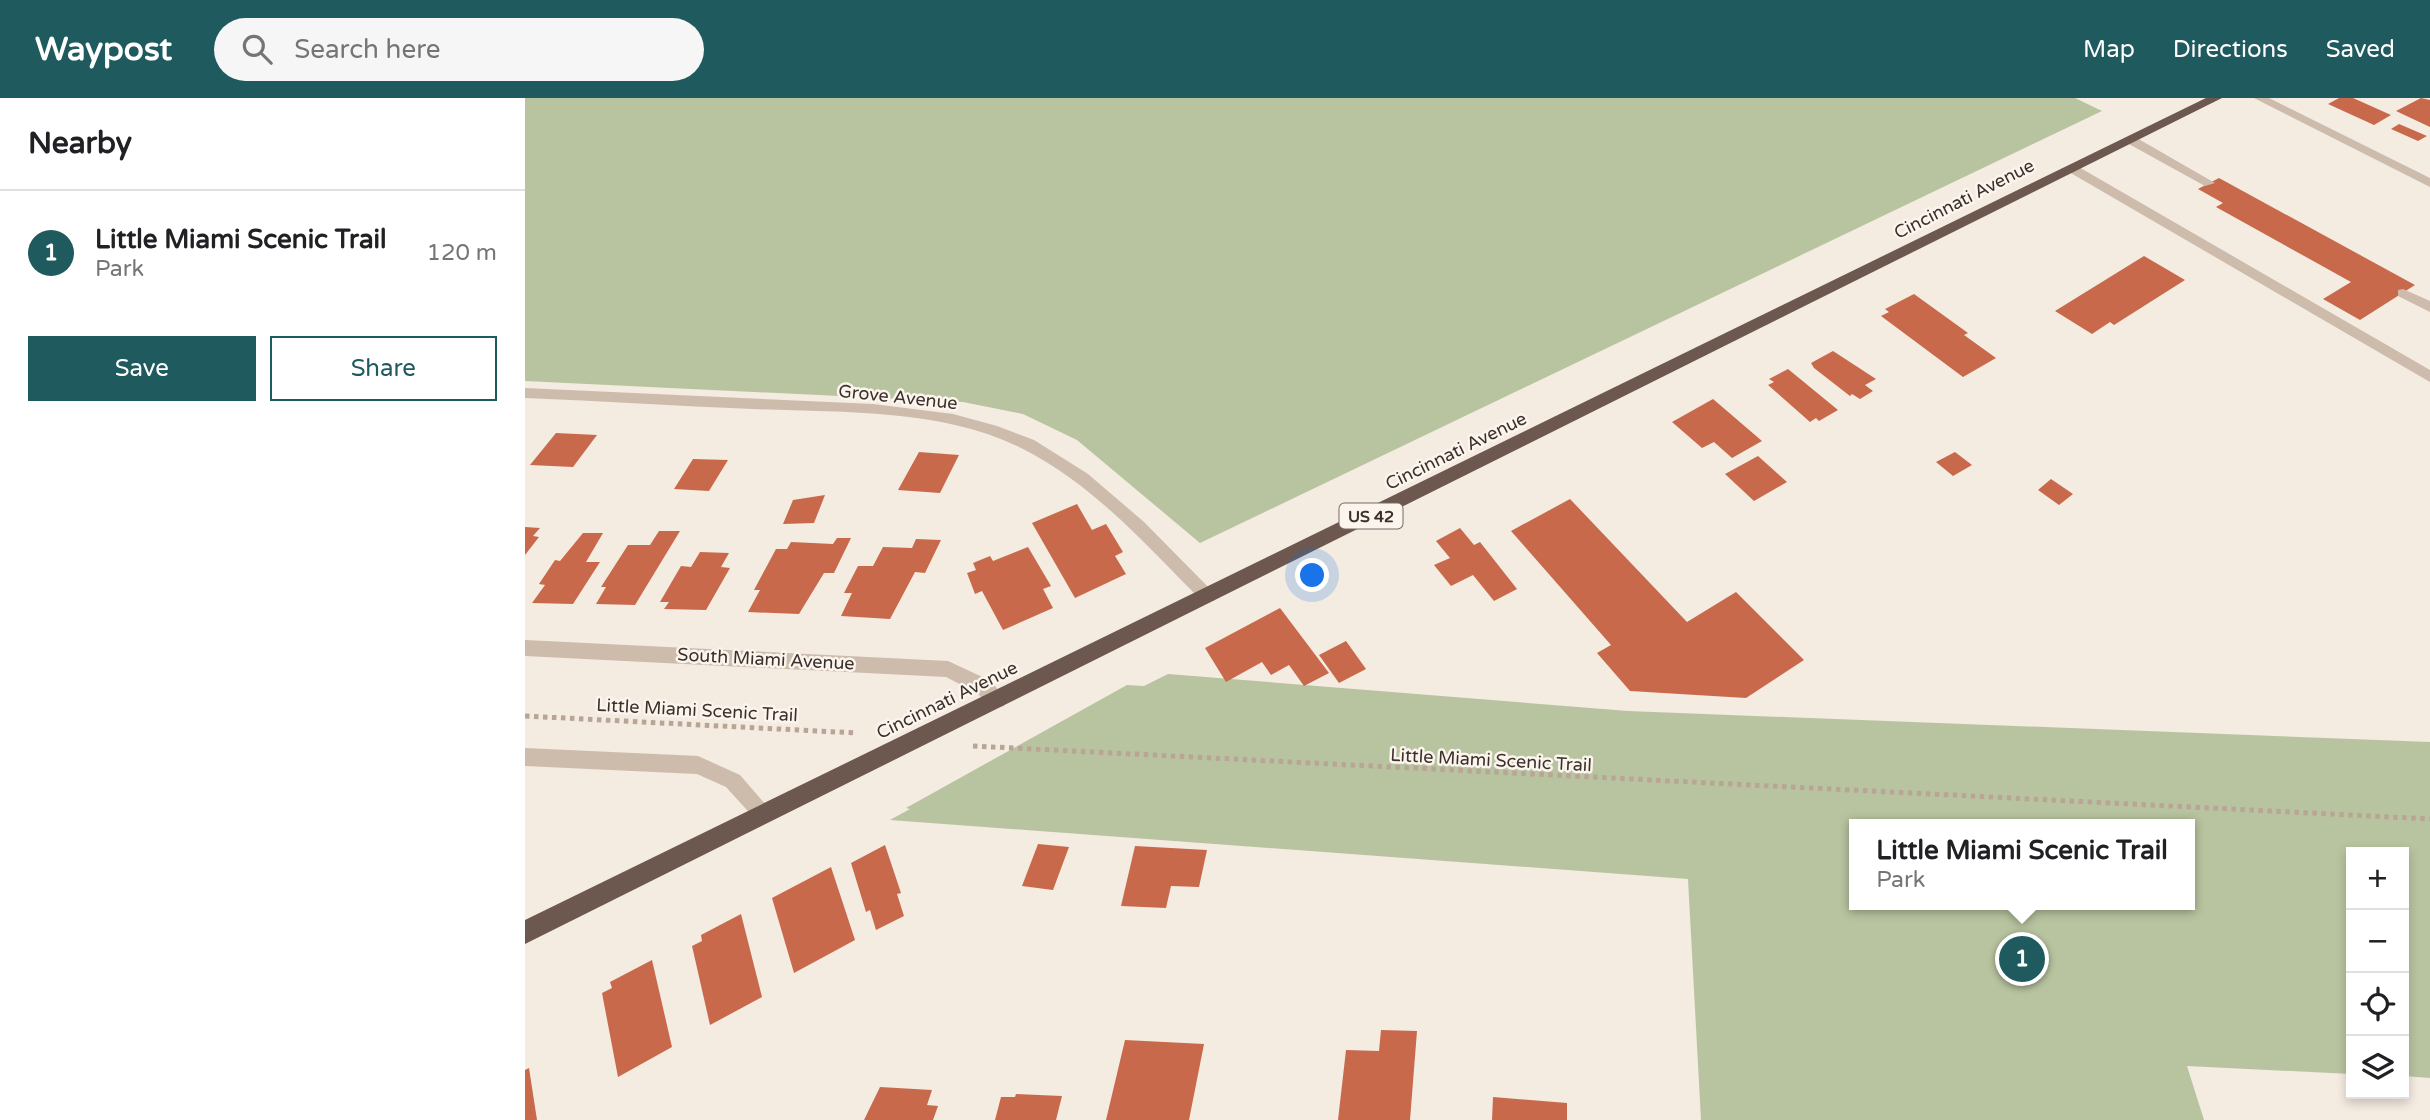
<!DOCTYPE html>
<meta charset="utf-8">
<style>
body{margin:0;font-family:"Varela Round",sans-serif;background:#f6f6f6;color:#202124}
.controls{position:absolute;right:21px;bottom:21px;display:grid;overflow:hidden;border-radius:0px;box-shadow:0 4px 10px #0003}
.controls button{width:63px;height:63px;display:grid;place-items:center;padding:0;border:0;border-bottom:2px solid #e0e0e0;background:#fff;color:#202124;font:35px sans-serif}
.you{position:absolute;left:788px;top:478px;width:24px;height:24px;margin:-18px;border:5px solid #fff;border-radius:50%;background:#1a73e8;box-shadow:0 0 0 10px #1a73e833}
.badge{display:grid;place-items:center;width:46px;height:46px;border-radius:50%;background:#1f5a5e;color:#fff;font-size:23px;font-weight:700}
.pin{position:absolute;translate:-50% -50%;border:4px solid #fff;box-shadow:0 2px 7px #0006}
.popup{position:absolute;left:1324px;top:721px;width:346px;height:91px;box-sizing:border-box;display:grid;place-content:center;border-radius:0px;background:#fff;filter:drop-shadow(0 2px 5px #0005);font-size:23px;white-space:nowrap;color:#757577}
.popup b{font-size:26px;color:#202124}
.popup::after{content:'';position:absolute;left:50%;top:100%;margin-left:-14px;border:14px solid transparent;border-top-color:#fff}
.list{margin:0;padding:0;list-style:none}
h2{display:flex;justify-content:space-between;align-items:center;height:91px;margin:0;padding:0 28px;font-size:30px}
h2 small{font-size:23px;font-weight:400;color:#757577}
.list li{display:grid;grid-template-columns:46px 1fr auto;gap:21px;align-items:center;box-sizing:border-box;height:126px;padding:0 28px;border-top:2px solid #e0e0e0}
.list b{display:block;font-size:26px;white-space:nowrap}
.list p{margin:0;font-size:23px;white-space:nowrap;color:#757577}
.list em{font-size:23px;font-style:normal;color:#757577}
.actions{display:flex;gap:14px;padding:21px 28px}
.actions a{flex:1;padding:16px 0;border:2px solid #1f5a5e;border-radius:0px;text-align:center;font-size:24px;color:#1f5a5e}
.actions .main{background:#1f5a5e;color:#fff}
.icon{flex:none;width:38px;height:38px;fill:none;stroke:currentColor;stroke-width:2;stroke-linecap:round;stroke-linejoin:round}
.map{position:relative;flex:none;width:1905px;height:1022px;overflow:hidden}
header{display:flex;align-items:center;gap:42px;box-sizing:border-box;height:98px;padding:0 35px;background:#1f5a5e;color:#fff}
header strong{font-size:33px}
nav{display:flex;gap:38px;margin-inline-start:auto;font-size:24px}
.search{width:490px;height:63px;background:#f6f6f6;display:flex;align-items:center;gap:18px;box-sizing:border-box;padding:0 24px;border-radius:38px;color:#757577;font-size:26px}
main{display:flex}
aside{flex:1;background:#fff}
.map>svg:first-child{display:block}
</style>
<header>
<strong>Waypost</strong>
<div class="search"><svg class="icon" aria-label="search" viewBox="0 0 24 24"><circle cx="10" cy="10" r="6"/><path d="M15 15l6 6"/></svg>Search here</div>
<nav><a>Map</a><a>Directions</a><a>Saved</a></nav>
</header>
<main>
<aside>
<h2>Nearby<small></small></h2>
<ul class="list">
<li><span class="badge">1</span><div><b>Little Miami Scenic Trail</b><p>Park</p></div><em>120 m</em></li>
</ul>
<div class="actions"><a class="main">Save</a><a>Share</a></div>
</aside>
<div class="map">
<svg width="1905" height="1022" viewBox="0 0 1905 1022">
<rect width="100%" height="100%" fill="#f4ebe1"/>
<path fill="#b8c4a0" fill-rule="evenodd" d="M0,0H1550L1577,13L675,445L552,342L498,316L438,304L0,283Z
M643,576L1103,613L1905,644V980L1879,978V754H1826V976L1662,968L1679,1022H1176L1163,781L365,722L385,711L381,710L602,587L619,588ZM1329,726H1665V807H1329Z"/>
<path fill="#c8694b" d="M1814,0H1828L1866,17L1849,27L1803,6Z
M1896,0L1905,2V29L1871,13Z
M1874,26L1902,38L1893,43L1866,31Z
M1694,80L1890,187L1835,222L1798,201L1826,184L1691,109L1698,105L1673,91Z
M1619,158L1660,182L1589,227L1585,224L1567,236L1530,213Z
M1389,196L1443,235L1439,237L1471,260L1438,279L1356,218L1364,214L1360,211Z
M1308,253L1351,281L1340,287L1348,293L1335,301L1327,296L1325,298L1289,270L1286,265Z
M1263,271L1313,312L1294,323L1291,320L1285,324L1243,287L1249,284L1244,281Z
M1188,301L1237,343L1207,360L1189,344L1177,350L1147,324Z
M31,335L72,337L48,369L5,367Z
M394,354L434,357L415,395L373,392Z
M1430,354L1447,367L1428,378L1411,364Z
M1233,358L1262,384L1229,403L1200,376Z
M168,361L203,362L184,393L149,391Z
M1526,381L1548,396L1534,407L1513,392Z
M300,397L289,425L258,426L268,402Z
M1045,401L1162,524L1211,494L1279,562L1221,600L1105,593L1072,555L1086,547L986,433Z
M552,406L567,432L581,426L598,454L590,458L601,476L550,500L507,425Z
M0,429L15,430L8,438L14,439L0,457Z
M935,430L949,447L955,444L992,491L969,503L948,477L926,488L909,467L925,460L911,443Z
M134,433H155L110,507L71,506L81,489H76L103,447H125Z
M58,435H78L61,464H75L48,506L7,505L20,487L14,486L30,462L35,463Z
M312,440H326L309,475H299L274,516L223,514L235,492H229L251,451H262L266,444L308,446Z
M391,441L416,442L400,475L390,474L365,521L316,518L327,495H319L333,468H348L358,449L387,450Z
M503,449L526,488L518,491L528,510L478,532L457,493L450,496L442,475L451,472L448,465L465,458L468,463Z
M175,454L204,455L196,469L205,470L181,512L139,511L144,504H135L156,468L166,469Z
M755,510L804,575L779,588L764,567L746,577L737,564L701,584L680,550Z
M821,543L841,571L814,585L794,557Z
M513,746L544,749L528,792L497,788Z
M360,747L376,795L372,796L379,818L351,832L345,812L341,814L326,765Z
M610,748L682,752L674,789L646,788L641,810L596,808Z
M306,769L330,842L269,875L247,800Z
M216,816L237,899L185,927L167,848L177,843L176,837Z
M127,862L147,949L93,979L77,895L87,890L85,884Z
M856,932L892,933L885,1022H813L821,952L854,953Z
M600,942L679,946L664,1022H581Z
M4,970L12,1022H0V972Z
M355,989L407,992L402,1007L413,1008L408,1022H339Z
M491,996L537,998L531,1022H470L476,999H490Z
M968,999L1042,1005V1022H967Z"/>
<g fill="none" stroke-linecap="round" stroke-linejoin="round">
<path stroke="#b9a596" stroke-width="5" stroke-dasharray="4.5 4.5" stroke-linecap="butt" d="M0,618L332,635
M448,648L1905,721"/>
<path fill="#cdbbac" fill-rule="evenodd" d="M1729,0H1744L1905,80V89Z
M1602,39H1610L1690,85L1680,88L1602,45Z
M1544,68H1552L1905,272V284L1544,74Z
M1878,191L1905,203V214L1873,198V192Z"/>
<path fill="#cdbbac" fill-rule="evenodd" d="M0,290L348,306L428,316L472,328L509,342L563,376L619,424L692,498L689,503H677C622,448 570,388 500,352C419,310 317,315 228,311C152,308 76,303 0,300Z
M0,542L423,563L466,583L481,602L479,608L472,610L465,608L452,595L421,579L0,558Z
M0,650L173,658L215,677L248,715L245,722L238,724L231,722L201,689L172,676L0,668Z"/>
<path fill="#6c584f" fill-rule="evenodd" d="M1681,0H1697L0,846V822Z"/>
</g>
<g text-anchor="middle" stroke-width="5" stroke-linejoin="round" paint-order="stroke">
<rect fill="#fbf5ee" stroke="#756b66" stroke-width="2" x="814.5" y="405.5" width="63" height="25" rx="5"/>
<g font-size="16" font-weight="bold" fill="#3b302b">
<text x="846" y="424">US 42</text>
</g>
<g font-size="18" fill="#3b302b" stroke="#fbf5ee">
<text transform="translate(1439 101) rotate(-27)" y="6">Cincinnati Avenue</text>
<text transform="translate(373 299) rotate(6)" y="6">Grove Avenue</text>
<text transform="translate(931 353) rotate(-26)" y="6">Cincinnati Avenue</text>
<text transform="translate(241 561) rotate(3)" y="6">South Miami Avenue</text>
<text transform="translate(422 602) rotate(-26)" y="6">Cincinnati Avenue</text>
<text transform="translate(172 612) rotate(3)" y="6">Little Miami Scenic Trail</text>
<text transform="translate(966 662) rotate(3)" y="6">Little Miami Scenic Trail</text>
</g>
</g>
</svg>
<div class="controls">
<button>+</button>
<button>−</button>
<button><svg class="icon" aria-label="locate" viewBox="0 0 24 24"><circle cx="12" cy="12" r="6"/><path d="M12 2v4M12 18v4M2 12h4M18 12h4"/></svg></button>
<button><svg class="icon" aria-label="layers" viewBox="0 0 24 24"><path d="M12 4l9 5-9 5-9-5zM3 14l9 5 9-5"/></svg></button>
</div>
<div class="you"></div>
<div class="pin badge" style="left:1497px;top:861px">1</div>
<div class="popup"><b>Little Miami Scenic Trail</b>Park</div>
</div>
</main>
